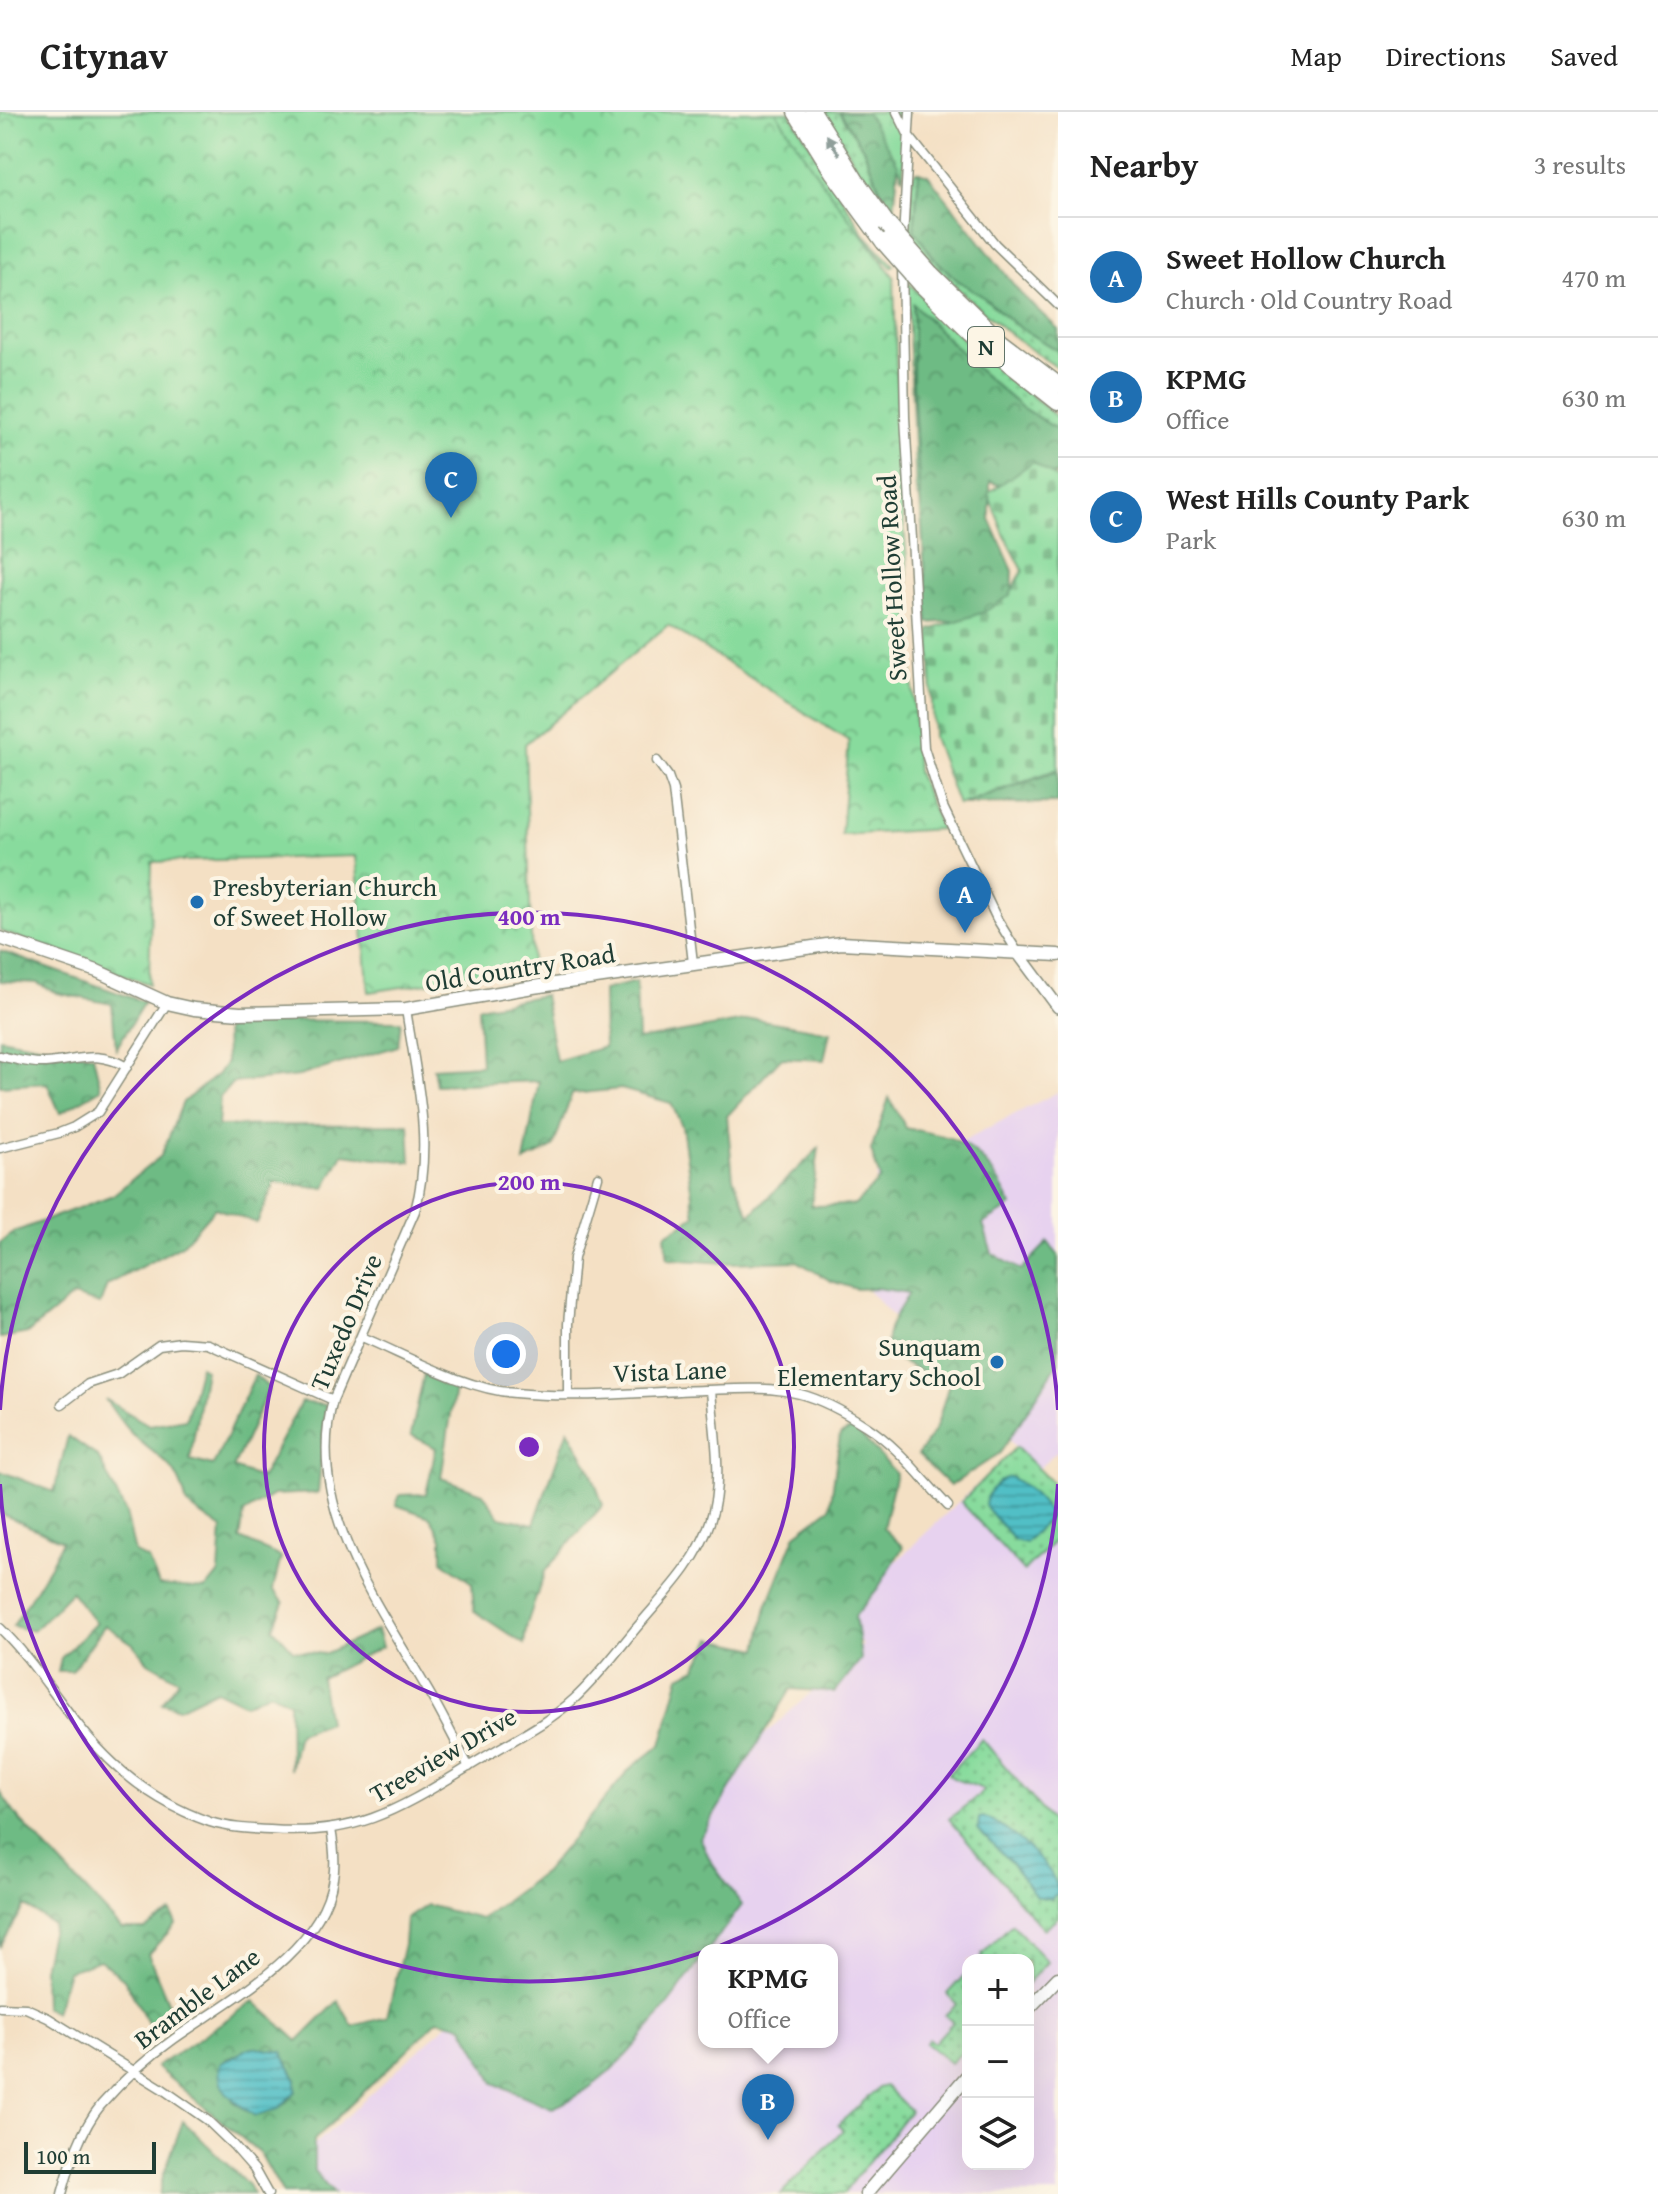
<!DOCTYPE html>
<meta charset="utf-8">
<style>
body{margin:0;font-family:"Gentium Book Plus",serif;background:#f2f2f2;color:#222}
.controls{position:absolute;right:24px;bottom:24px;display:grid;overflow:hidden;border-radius:16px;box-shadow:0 8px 32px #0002}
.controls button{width:72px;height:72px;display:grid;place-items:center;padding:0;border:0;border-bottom:2px solid #e0e0e0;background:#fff;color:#222;font:40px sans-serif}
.scale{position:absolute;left:24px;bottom:20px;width:132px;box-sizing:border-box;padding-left:8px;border:4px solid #1f3d34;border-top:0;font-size:22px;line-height:28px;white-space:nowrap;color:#1f3d34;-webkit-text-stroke:6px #fcf5e5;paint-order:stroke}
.you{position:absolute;left:506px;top:1242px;width:28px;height:28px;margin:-20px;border:6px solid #fff;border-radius:50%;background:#1a73e8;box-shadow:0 0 0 12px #1a73e833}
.badge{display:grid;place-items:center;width:52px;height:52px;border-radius:50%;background:#1f6fb2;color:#fff;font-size:26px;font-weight:700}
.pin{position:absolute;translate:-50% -66px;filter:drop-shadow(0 2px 4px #0008)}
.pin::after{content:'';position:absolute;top:42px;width:28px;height:24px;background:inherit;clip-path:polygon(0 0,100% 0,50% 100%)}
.popup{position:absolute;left:698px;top:1832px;width:140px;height:104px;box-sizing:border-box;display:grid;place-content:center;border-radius:16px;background:#fff;filter:drop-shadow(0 2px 6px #0005);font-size:26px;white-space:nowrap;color:#767676}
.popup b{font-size:30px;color:#222}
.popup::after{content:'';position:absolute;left:50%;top:100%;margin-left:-16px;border:16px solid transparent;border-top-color:#fff}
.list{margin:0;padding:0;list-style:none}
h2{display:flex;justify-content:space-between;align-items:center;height:104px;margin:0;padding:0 32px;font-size:34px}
h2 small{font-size:26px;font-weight:400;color:#767676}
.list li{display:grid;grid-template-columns:52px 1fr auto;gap:24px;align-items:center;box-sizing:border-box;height:120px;padding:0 32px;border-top:2px solid #e0e0e0}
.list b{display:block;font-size:30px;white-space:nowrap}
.list p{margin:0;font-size:26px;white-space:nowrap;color:#767676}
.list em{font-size:26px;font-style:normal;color:#767676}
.icon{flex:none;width:44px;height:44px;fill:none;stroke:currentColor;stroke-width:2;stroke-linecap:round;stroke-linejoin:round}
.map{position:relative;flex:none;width:1058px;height:2082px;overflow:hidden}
header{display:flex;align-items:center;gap:48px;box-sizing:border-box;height:112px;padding:0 40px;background:#fff;border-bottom:2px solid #e0e0e0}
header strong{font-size:38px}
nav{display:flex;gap:44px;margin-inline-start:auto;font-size:28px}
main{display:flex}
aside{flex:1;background:#fff}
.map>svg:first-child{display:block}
</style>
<header>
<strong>Citynav</strong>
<nav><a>Map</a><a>Directions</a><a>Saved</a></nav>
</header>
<main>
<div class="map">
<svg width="1058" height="2082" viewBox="0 0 1058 2082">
<defs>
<pattern id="grass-dots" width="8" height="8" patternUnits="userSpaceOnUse" patternTransform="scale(2)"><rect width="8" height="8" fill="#88db9d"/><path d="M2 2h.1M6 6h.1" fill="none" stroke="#6fb381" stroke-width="1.8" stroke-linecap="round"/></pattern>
<pattern id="forest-crowns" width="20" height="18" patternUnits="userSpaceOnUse" patternTransform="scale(2)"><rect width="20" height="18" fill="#6ebb84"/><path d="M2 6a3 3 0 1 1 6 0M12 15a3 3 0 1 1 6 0" fill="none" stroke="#5a996d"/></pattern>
<pattern id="cemetery-stones" width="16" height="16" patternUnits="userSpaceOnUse" patternTransform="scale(2)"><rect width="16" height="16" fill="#88db9d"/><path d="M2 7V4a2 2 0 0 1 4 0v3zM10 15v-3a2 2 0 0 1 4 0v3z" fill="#6fb381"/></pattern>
<pattern id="park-crowns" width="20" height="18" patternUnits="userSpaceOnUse" patternTransform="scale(2)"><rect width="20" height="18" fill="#88db9d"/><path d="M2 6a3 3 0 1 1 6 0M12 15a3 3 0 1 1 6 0" fill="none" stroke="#6fb381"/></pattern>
<pattern id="water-rules" width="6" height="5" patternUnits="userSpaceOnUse" patternTransform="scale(2)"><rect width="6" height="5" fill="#51bfc6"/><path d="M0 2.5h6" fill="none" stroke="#439ca2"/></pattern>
</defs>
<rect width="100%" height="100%" fill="#fcf5e5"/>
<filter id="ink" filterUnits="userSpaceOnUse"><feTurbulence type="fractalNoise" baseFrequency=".0125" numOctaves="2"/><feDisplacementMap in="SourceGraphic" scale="16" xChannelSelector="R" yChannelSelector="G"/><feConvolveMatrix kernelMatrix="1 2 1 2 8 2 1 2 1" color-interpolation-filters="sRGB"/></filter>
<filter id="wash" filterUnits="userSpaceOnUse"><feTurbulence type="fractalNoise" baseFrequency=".006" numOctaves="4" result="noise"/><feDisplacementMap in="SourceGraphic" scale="32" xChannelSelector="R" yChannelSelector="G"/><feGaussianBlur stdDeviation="1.8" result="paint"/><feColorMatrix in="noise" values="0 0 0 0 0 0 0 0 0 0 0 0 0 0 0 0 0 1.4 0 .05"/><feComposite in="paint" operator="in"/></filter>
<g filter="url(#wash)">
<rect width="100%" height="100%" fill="#f4e0c4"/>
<path fill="#e7d2ef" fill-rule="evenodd" d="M1058,980V1338L1038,1357L1058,1377V2082H318L297,2049L863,1533L839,1504L1016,1335L856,1165L880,1050L900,1061ZM704,1838H832V1930H704ZM968,1848H1028V2052H968Z"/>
<path fill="url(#grass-dots)" stroke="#548c68" stroke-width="2" d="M771,0H790L864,122L894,153L891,155L818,73Z
M824,0H839L863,36L890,105L878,90Z
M915,60H919L914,118L933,145L956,167L982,184L1017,214L1058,239V256C1002,220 954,176 909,127L912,66Z
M907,169L963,226L1058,306V318L1021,295L978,258L914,193L913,273L920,390L916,381Z
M1016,1335L1058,1377V1425L1024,1459L961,1390Z
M982,1627L1058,1717V1805L1043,1817L949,1707L984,1679C973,1669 959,1673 948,1662Z
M1012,1812L1047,1850L1028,1871V1848H980L984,1844L982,1842Z
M968,1859V1935L950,1951L925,1931L929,1927L934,1931L953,1910L945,1903L957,1892L947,1882Z
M885,1974L910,1999L843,2082H781L843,2018L838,2013L878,1976Z"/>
<path fill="url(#forest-crowns)" stroke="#467c5c" stroke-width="2" fill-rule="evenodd" d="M839,0H891C904,34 896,72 893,108L863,36Z
M919,60L928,63L1021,182L1058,217V239L1017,214L982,184L956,167L933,145L914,118Z
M913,192L978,258L1021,295L1058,318V361L1011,377L990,370V407L1013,459L1012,491L987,507L928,511L913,273Z
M1058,659V691L962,692Z
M0,839L144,890L116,937L112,892L57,881L37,871L0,869Z
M636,870L638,928L756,907L830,920L824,948L781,946L727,1004L733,1066L750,1103L819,1036L811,1094L855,1093L880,1067L871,1038L889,986L906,1016C922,1020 941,1022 955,1028C983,1040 999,1068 1012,1094L983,1112L992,1141L1021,1158L1048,1130L1058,1143V1251L1000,1341L950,1374L918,1343L936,1316L949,1272L888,1244C881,1219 898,1201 909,1181L877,1176L856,1177L831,1169L797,1149L727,1151L668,1147L665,1123L695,1104L682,1014L671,991L621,977L572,982L553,1035L524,1050L539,969L436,973L433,956L481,953L478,895L544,883L556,949L604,935L603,878Z
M225,908L401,909L398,934L299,964L232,971L220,985L218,1014L409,1012L411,1050L343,1042L325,1076L275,1070L257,1111L215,1096L182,1133L107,1173L100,1192L73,1184L28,1221L0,1226V1131L14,1120L113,1083L161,1044L183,990L218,962L226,950Z
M0,926L93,943L101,977L60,1001L47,971L0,974Z
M200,1254L205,1257L190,1348L213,1354L255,1263L269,1276L233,1356L261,1366L301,1290L326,1293L318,1381L273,1383L244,1401L240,1427L281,1445L273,1477L284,1491L273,1516L293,1538L324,1542L377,1518L382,1535L321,1566L328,1610L298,1621L290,1658L289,1590L270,1580L245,1592L216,1578L179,1596L162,1591L179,1568L148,1550L133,1532L105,1513L72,1559H58L61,1546L96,1511L71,1480L33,1519L13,1514L50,1454L62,1429L0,1401V1359L54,1380L68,1324L98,1345L126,1401L135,1441L148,1447L159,1473L206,1477L219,1461L222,1417L187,1393C177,1349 162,1350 133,1323C122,1313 114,1299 105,1287L149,1313L186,1307Z
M424,1262L455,1276L441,1366L483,1381L500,1405L534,1412L568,1317L590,1357L603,1393L545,1459L527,1512L524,1532L474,1499L472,1471L442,1449V1427L430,1405L396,1393L400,1383L426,1382L436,1336L411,1323Z
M852,1317L857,1319L896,1361L883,1416L903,1435L878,1476L855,1504L861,1547L835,1580L791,1577L700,1726L711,1750L742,1793L708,1838H704V1843C662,1899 619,1970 552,1996L494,1971L463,1914L438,1908L314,2028V2059L333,2082H283L260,2041L156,1955L254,1889L298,1929L338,1889L353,1914L387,1905L404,1832L406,1807L427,1793L481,1807L544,1760L630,1657L661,1633L680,1564L696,1556L712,1527L758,1537L767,1494L796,1422L830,1396L840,1323ZM253,1935L282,1940L296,1967V1979C286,1993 272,2002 255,2004L233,1989L226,1947C237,1945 242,1938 253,1935Z
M0,1680L19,1707L122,1817H145L171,1800L176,1812L148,1842L176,1909L155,1924L124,1867L100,1848L68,1859L55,1900L44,1895L43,1856L53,1812L25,1794L0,1834Z
M183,2009L248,2073L253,2082H159L163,2064Z"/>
<path fill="url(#cemetery-stones)" stroke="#548c68" stroke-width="2" d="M1033,350L1058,367V657L958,693L933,625L930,518L984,500L1009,484L1023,458L1004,422L988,381Z"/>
<path fill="url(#park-crowns)" stroke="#548c68" stroke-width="2" d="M0,0H776L822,70L894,165L899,363L907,448L917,660L941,717L841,723L849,629L668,513L525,632L532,855L369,880L356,744L152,750L149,872L0,819Z
M866,0H906L903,66L898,52Z"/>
<path fill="url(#water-rules)" stroke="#387e7d" stroke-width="2" d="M1010,1365C1024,1372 1045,1390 1050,1405L1025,1431L1014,1428L985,1394C986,1382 997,1367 1010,1365Z
M983,1705C1006,1713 1058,1756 1058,1781L1050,1787L1036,1784L1012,1752L978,1717L979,1706Z
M253,1935L282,1940L296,1967V1979L278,1997L255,2004C235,1989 215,1979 220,1952C226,1947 229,1948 235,1945C242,1941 244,1937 253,1935Z"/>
</g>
<g filter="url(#ink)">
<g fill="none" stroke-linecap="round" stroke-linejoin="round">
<defs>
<path id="minor" d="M897,0L909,24L995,132L1058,193
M903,127L910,0
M902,153L905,305L924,636L943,695L997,807L1018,841
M657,649L668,664L673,678L693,851
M406,897C416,965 434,1030 415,1099L333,1288C303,1398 383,1499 434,1589C446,1610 457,1633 469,1655
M0,944C15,947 30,952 45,951C78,949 95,937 127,955
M0,1036L59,1021L74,1015L98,1000L167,891
M362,1225C409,1245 465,1277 515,1281C577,1287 642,1280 704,1278C736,1277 768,1274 800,1282C823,1288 846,1301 866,1314C898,1334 922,1367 948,1394
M568,1282V1212L574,1146L598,1065
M62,1292L88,1272L118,1262L159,1233L181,1230L208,1232L333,1288
M0,1516C30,1545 53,1582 80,1615C114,1658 158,1692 210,1710C229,1716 250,1717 270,1718C365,1725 406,1692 483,1646C513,1628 548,1611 574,1587C598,1565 617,1539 638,1514C665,1482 697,1451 710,1410C724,1368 714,1321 711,1278
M0,1895L26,1896L48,1906L161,1976L207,2008L233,2033L254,2057L268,2082
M62,2082C70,2052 81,2017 101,1993C123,1968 147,1946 174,1927C229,1888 322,1840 333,1766C336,1750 334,1734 331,1717"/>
<path id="tertiary" d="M1018,841L1058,895"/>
<path id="secondary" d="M0,826L97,859L167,891L194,897L240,901L406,897L533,875L841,831L1058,843
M1028,1897L1058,1866
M866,2082L968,1963"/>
<path id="motorway" d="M796,0L833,60L884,130
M813,0L856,69L886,111
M930,161L1000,229L1058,273
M921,172L971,221L1058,290"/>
</defs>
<use href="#minor" stroke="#8a8e7c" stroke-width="11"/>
<use href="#tertiary" stroke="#8a8e7c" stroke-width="14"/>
<use href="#secondary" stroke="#8a8e7c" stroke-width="15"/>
<use href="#motorway" stroke="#8a8e7c" stroke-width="19"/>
<use href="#minor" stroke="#fff" stroke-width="8"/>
<use href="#tertiary" stroke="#fff" stroke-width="11"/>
<use href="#secondary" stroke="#fff" stroke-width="12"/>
<use href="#motorway" stroke="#fff" stroke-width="16"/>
<defs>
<path id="motorway-bridge" d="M886,111L930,161
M884,130L921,172"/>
</defs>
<use href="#motorway-bridge" stroke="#8a8e7c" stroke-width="19" stroke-linecap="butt"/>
<use href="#motorway-bridge" stroke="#fff" stroke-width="16"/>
</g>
<defs><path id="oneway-solid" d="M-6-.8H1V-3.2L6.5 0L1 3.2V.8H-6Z" transform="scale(2)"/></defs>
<use fill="#8f9e9a" href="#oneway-solid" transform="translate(833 33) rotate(-122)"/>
</g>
<g fill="none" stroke="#7b2cbf" stroke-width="4">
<circle cx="529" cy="1335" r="265"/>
<path d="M1058 1372A530 530 0 0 1 0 1372M0 1298A530 530 0 0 1 1058 1298"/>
</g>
<g fill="#1f6fb2" stroke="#fcf5e5" stroke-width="3">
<circle cx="197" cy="790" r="8"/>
<circle cx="997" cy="1250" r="8"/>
</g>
<g text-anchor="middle" stroke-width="8" stroke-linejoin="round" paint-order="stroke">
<rect fill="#fcf5e5" stroke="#617469" stroke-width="2" x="968" y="215" width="36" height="40" rx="6"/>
<g font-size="24" font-weight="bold" fill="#1f3d34">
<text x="986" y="243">N</text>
</g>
<g font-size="26" fill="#1f3d34" stroke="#fcf5e5">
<text transform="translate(892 466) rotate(-93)" y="9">Sweet Hollow Road</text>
<text transform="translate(520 856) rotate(-9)" y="9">Old Country Road</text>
<text transform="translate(346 1210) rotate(-67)" y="9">Tuxedo Drive</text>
<text transform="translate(670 1259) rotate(-2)" y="9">Vista Lane</text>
<text transform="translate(443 1643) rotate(-30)" y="9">Treeview Drive</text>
<text transform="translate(197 1886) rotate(-37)" y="9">Bramble Lane</text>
</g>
<g font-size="26" fill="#1f3d34" stroke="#fcf5e5" text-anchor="start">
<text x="213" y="784">Presbyterian Church<tspan x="213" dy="30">of Sweet Hollow</tspan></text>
<text x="981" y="1244" text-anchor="end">Sunquam<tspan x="981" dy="30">Elementary School</tspan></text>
</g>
</g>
<circle cx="529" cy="1335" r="12" fill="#7b2cbf" stroke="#fcf5e5" stroke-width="4"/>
<g font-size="24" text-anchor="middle" font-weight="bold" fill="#7b2cbf" stroke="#fcf5e5" stroke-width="8" stroke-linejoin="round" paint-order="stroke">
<text x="529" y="813">400 m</text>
<text x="529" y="1078">200 m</text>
</g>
</svg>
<div class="controls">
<button>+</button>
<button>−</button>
<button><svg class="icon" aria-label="layers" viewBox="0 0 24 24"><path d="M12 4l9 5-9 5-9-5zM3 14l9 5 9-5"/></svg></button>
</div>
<div class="scale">100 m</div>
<div class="you"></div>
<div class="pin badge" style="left:965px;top:821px">A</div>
<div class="pin badge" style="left:768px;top:2028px">B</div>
<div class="popup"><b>KPMG</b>Office</div>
<div class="pin badge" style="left:451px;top:406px">C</div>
</div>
<aside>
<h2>Nearby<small>3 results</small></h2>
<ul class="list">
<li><span class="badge">A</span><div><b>Sweet Hollow Church</b><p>Church · Old Country Road</p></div><em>470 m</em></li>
<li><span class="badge">B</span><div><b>KPMG</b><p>Office</p></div><em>630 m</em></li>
<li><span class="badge">C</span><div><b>West Hills County Park</b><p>Park</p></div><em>630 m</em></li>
</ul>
</aside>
</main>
